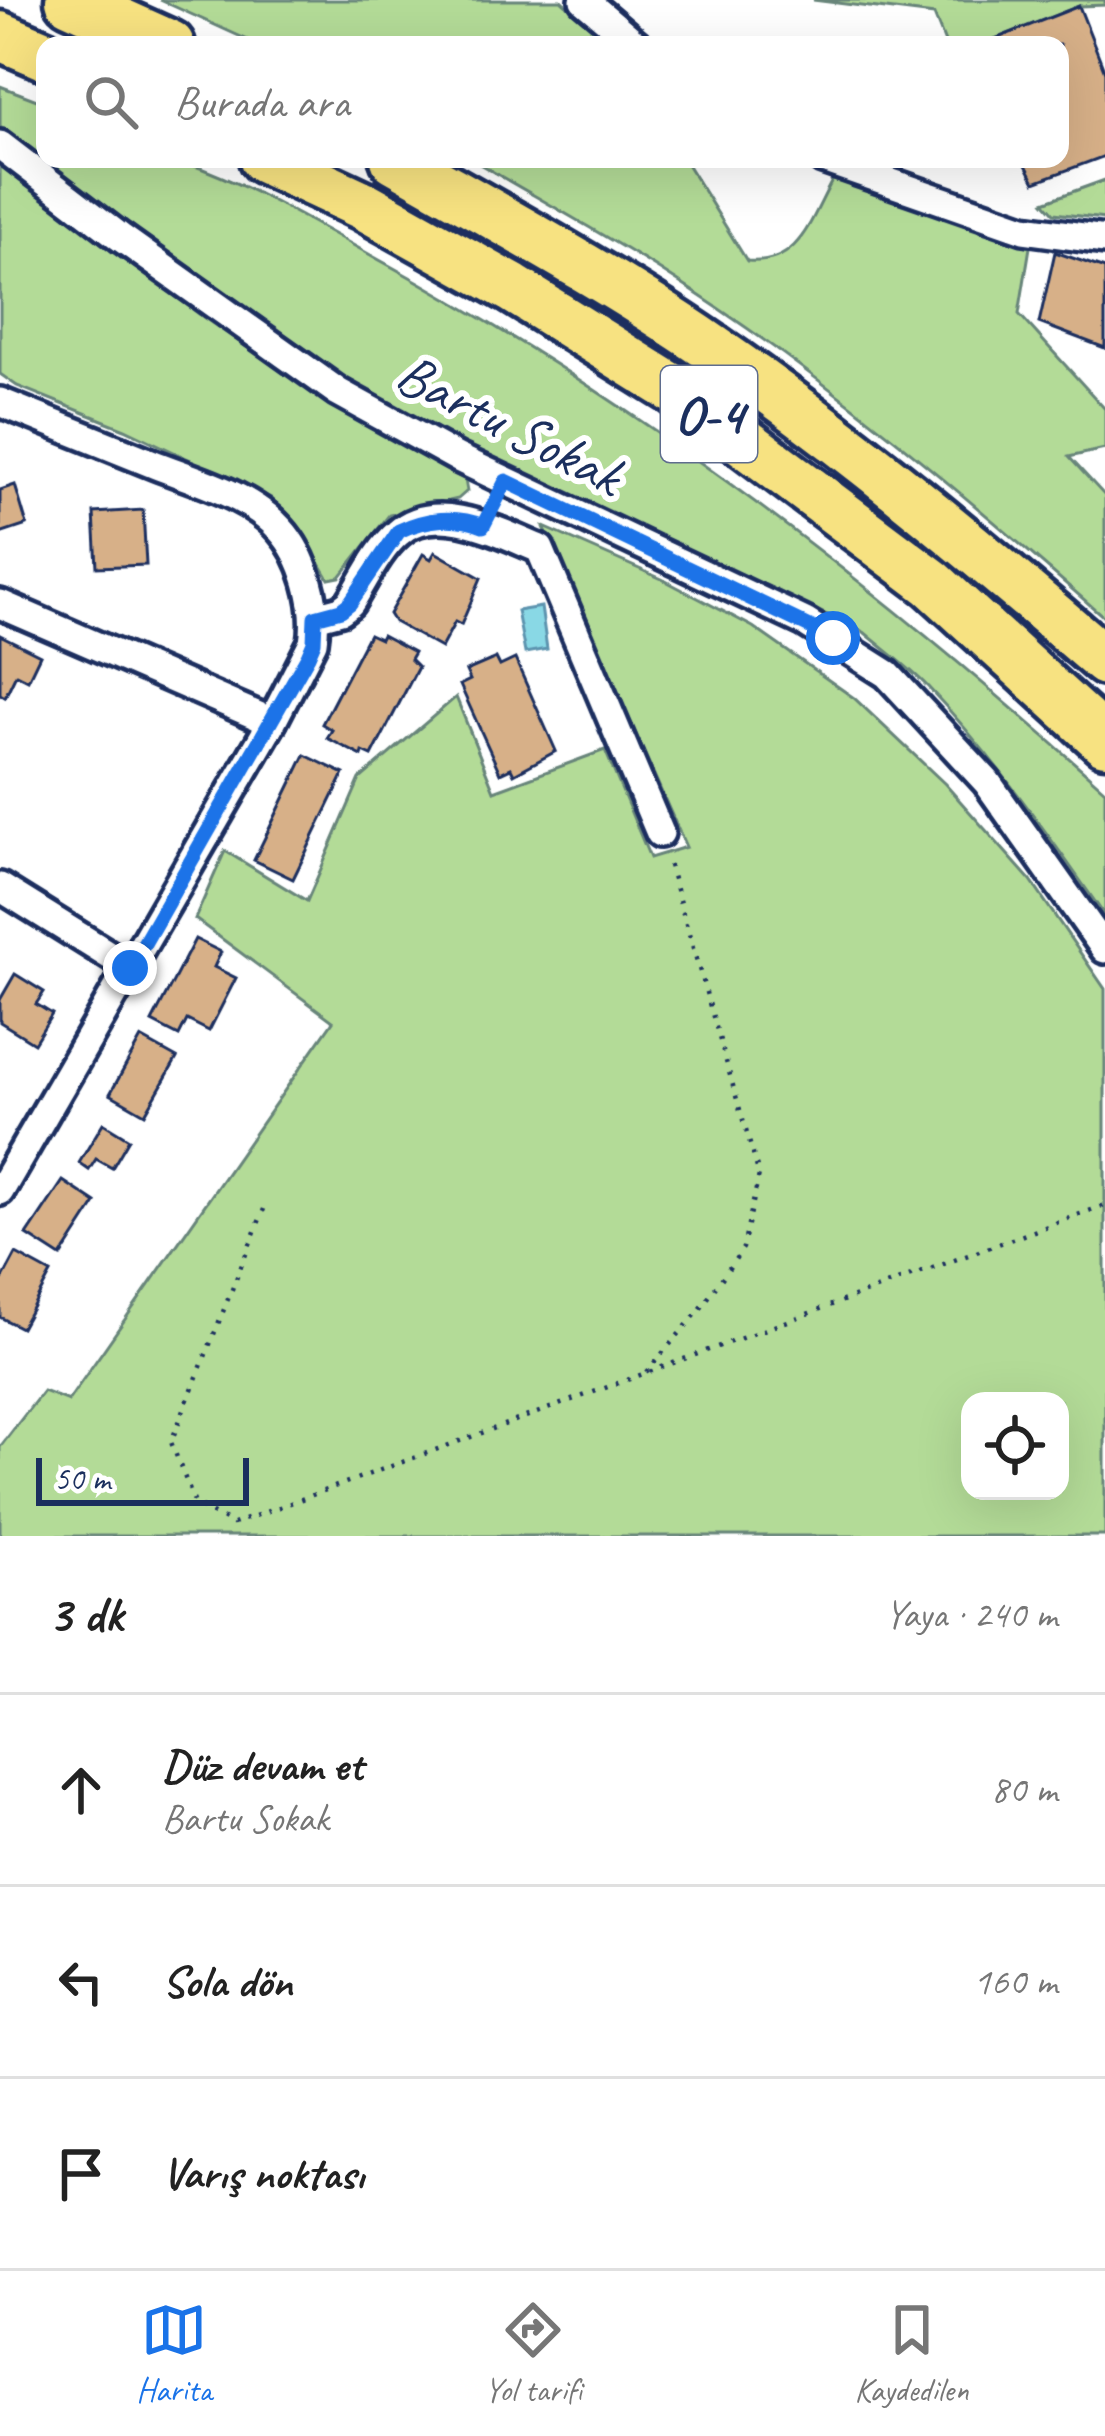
<!DOCTYPE html>
<html lang="tr">
<meta charset="utf-8">
<style>
body{margin:0;font-family:Caveat,sans-serif;background:#f6f6f6;color:#222}
.controls{position:absolute;right:36px;bottom:36px;display:grid;overflow:hidden;border-radius:24px;box-shadow:0 12px 48px #0002}
.controls button{width:108px;height:108px;display:grid;place-items:center;padding:0;border:0;border-bottom:3px solid #e0e0e0;background:#fff;color:#222;font:60px sans-serif}
.scale{position:absolute;left:36px;bottom:30px;width:213px;box-sizing:border-box;padding-left:12px;border:6px solid #1b2f5e;border-top:0;font-size:33px;line-height:42px;white-space:nowrap;color:#1b2f5e;-webkit-text-stroke:9px #fff;paint-order:stroke}
.stop{position:absolute;width:36px;height:36px;margin:-27px;border:9px solid #1a73e8;border-radius:50%;background:#fff}
.stop.end{background:#1a73e8;border-color:#fff;box-shadow:0 3px 12px #0008}
.list{margin:0;padding:0;list-style:none}
h2{display:flex;justify-content:space-between;align-items:center;height:156px;margin:0;padding:0 48px;font-size:51px}
h2 small{font-size:39px;font-weight:400;color:#767676}
.list li{display:grid;grid-template-columns:78px 1fr auto;gap:36px;align-items:center;box-sizing:border-box;height:192px;padding:0 48px;border-top:3px solid #e0e0e0}
.list b{display:block;font-size:45px;white-space:nowrap}
.list p{margin:0;font-size:39px;white-space:nowrap;color:#767676}
.list em{font-size:39px;font-style:normal;color:#767676}
.icon{flex:none;width:66px;height:66px;fill:none;stroke:currentColor;stroke-width:2;stroke-linecap:round;stroke-linejoin:round}
.map{position:relative;flex:none;width:1105px;height:1536px;overflow:hidden}
.search{position:absolute;background:#fff;box-shadow:0 12px 48px #0002;left:36px;right:36px;top:36px;height:132px;display:flex;align-items:center;gap:30px;box-sizing:border-box;padding:0 42px;border-radius:24px;color:#767676;font-size:45px}
.sheet{height:732px;background:#fff}
nav{display:flex;justify-content:space-around;align-items:center;box-sizing:border-box;height:168px;border-top:3px solid #e0e0e0;background:#fff;font-size:33px;color:#767676}
nav a{display:grid;justify-items:center;gap:6px}
nav .on{color:#1a73e8}
.map>svg:first-child{display:block}
</style>
<div class="map">
<svg width="1105" height="1536" viewBox="0 0 1105 1536">
<rect width="100%" height="100%" fill="#fff"/>
<filter id="ink" filterUnits="userSpaceOnUse"><feTurbulence type="fractalNoise" baseFrequency=".00833" numOctaves="2"/><feDisplacementMap in="SourceGraphic" scale="24" xChannelSelector="R" yChannelSelector="G"/><feConvolveMatrix kernelMatrix="1 2 1 2 8 2 1 2 1" color-interpolation-filters="sRGB"/></filter>
<g filter="url(#ink)">
<path fill="#b3db97" stroke="#67857a" stroke-width="3" fill-rule="evenodd" d="M160,0H561L610,45H259Z
M813,0H1105V5L1079,6L980,45H946L934,15Z
M0,86L45,103V159C76,159 157,153 181,161C252,185 320,227 385,263C647,407 883,591 1105,790V916C1050,837 994,757 928,687C909,667 885,650 864,632C716,563 563,499 418,422C269,342 135,228 0,127Z
M471,159H684L747,261C800,266 810,220 833,179L1030,247L1019,314L1105,409V449L1069,457L1105,496V618C964,494 820,371 660,270C598,231 534,196 471,159Z
M0,164L203,317L323,399L465,480L467,491L458,499L389,515L340,577L329,579L296,523L271,498L125,429L17,386L0,374Z
M1105,180V219L1054,213L1044,202Z
M544,527L662,579L753,627L854,698L945,784L1031,881L1105,989V1536H0V1447L43,1391L68,1401L333,1021L195,919L225,851L307,901L360,779L456,697L494,791L605,750L650,858L686,847ZM970,1401H1060V1491H970Z"/>
<path fill="#89d8e5" stroke="#5d94af" stroke-width="3" d="M541,607L547,649L525,653L517,611Z"/>
<path fill="#d7b088" stroke="#1b2f5e" stroke-width="3" d="M1079,6L1105,72V156L1035,182L1023,159H1060V45H980Z
M1055,252L1105,269V348L1039,323Z
M15,485L27,525L0,534V490Z
M143,510L146,565L97,567L94,513Z
M435,552L481,578L461,625L455,622L441,648L394,622L389,614L423,554L431,559Z
M369,634L380,639L382,635L414,652L410,659L418,667L372,756L363,752L362,756L327,738L332,730L322,724Z
M0,635L40,655L28,680L16,674L5,697L0,694Z
M496,658L500,666L515,659L556,751L514,774L511,768L500,773L460,685L470,680L466,671Z
M305,755L344,774L293,879L254,860Z
M195,939L221,952L214,967L236,978L209,1031L187,1020L179,1036L152,1022Z
M15,974L44,992L36,1004L52,1014L34,1043L0,1022V1000Z
M141,1038L177,1058L145,1114L110,1094Z
M103,1123L129,1139L112,1168L96,1159L89,1170L79,1163Z
M63,1181L96,1203L61,1257L27,1235Z
M16,1254L51,1273L21,1328L0,1317V1284Z"/>
<g fill="none" stroke-linecap="round" stroke-linejoin="round">
<defs>
<path id="street" d="M584,0L637,45
M0,145L120,237L338,392L458,458L805,622L887,674L987,782L1105,949
M823,159L1024,229L1105,240
M0,402C52,423 104,444 156,465C197,481 250,495 280,529C305,556 319,606 313,642L272,722L0,1191
M0,604L272,722
M315,617L341,610L350,603C364,581 378,550 398,533C436,498 501,533 540,549L660,833
M0,887L130,968"/>
<path id="highway" d="M70,0L170,45
M0,36L45,55
M264,159L365,206L512,288L674,389L932,583L1105,741
M395,159C500,219 609,278 710,347C849,443 977,551 1105,661"/>
</defs>
<use href="#street" stroke="#1b2f5e" stroke-width="36"/>
<use href="#highway" stroke="#1b2f5e" stroke-width="57"/>
<path stroke="#1b2f5e" stroke-width="4.5" stroke-dasharray="3 9" stroke-linecap="butt" d="M264,1209L171,1442L195,1504L233,1524L1105,1205
M646,1372L699,1311L743,1248L759,1175L668,862"/>
<use href="#street" stroke="#fff" stroke-width="27"/>
<use href="#highway" stroke="#f7e281" stroke-width="48"/>
</g>
</g>
<g fill="none" stroke-linecap="round" stroke-linejoin="round" filter="url(#ink)">
<path stroke="#1a73e8" stroke-width="15" d="M130,968L308,656L314,642L315,617L341,610L350,603L399,531C426,518 456,515 483,526L506,481L833,638"/>
</g>
<g text-anchor="middle" stroke-width="12" stroke-linejoin="round" paint-order="stroke">
<rect fill="#fff" stroke="#5f6d8e" stroke-width="3" x="661" y="366" width="96" height="96" rx="9"/>
<g font-size="54" font-weight="bold" fill="#1b2f5e">
<text x="709" y="433">O-4</text>
</g>
<g font-size="57" fill="#1b2f5e" stroke="#fff">
<text transform="translate(510 423) rotate(27)" y="20">Bartu Sokak</text>
</g>
</g>
</svg>
<div class="controls">
<button><svg class="icon" aria-label="locate" viewBox="0 0 24 24"><circle cx="12" cy="12" r="6"/><path d="M12 2v4M12 18v4M2 12h4M18 12h4"/></svg></button>
</div>
<div class="scale">50 m</div>
<div class="stop" style="left:833px;top:638px"></div>
<div class="stop end" style="left:130px;top:968px"></div>
<div class="search"><svg class="icon" aria-label="search" viewBox="0 0 24 24"><circle cx="10" cy="10" r="6"/><path d="M15 15l6 6"/></svg>Burada ara</div>
</div>
<section class="sheet">
<h2>3 dk<small>Yaya · 240 m</small></h2>
<ul class="list">
<li><svg class="icon" aria-label="ahead" viewBox="0 0 24 24"><path d="M12 20V5M6 11l6-6 6 6"/></svg><div><b>Düz devam et</b><p>Bartu Sokak</p></div><em>80 m</em></li>
<li><svg class="icon" aria-label="left" viewBox="0 0 24 24"><path d="M17 20v-9H6M10 6l-5 5 5 5"/></svg><div><b>Sola dön</b></div><em>160 m</em></li>
<li><svg class="icon" aria-label="arrive" viewBox="0 0 24 24"><path d="M6 21V4h12l-3 4 3 4H6"/></svg><div><b>Varış noktası</b></div></li>
</ul>
</section>
<nav>
<a class="on"><svg class="icon" aria-label="map" viewBox="0 0 24 24"><path d="M3 6l6-2 6 2 6-2v14l-6 2-6-2-6 2zM9 4v14M15 6v14"/></svg>Harita</a>
<a><svg class="icon" aria-label="directions" viewBox="0 0 24 24"><path d="M12 3l9 9-9 9-9-9zM9 14v-3h6M13 9l2 2-2 2"/></svg>Yol tarifi</a>
<a><svg class="icon" aria-label="saved" viewBox="0 0 24 24"><path d="M7 4h10v16l-5-4-5 4z"/></svg>Kaydedilen</a>
</nav>
